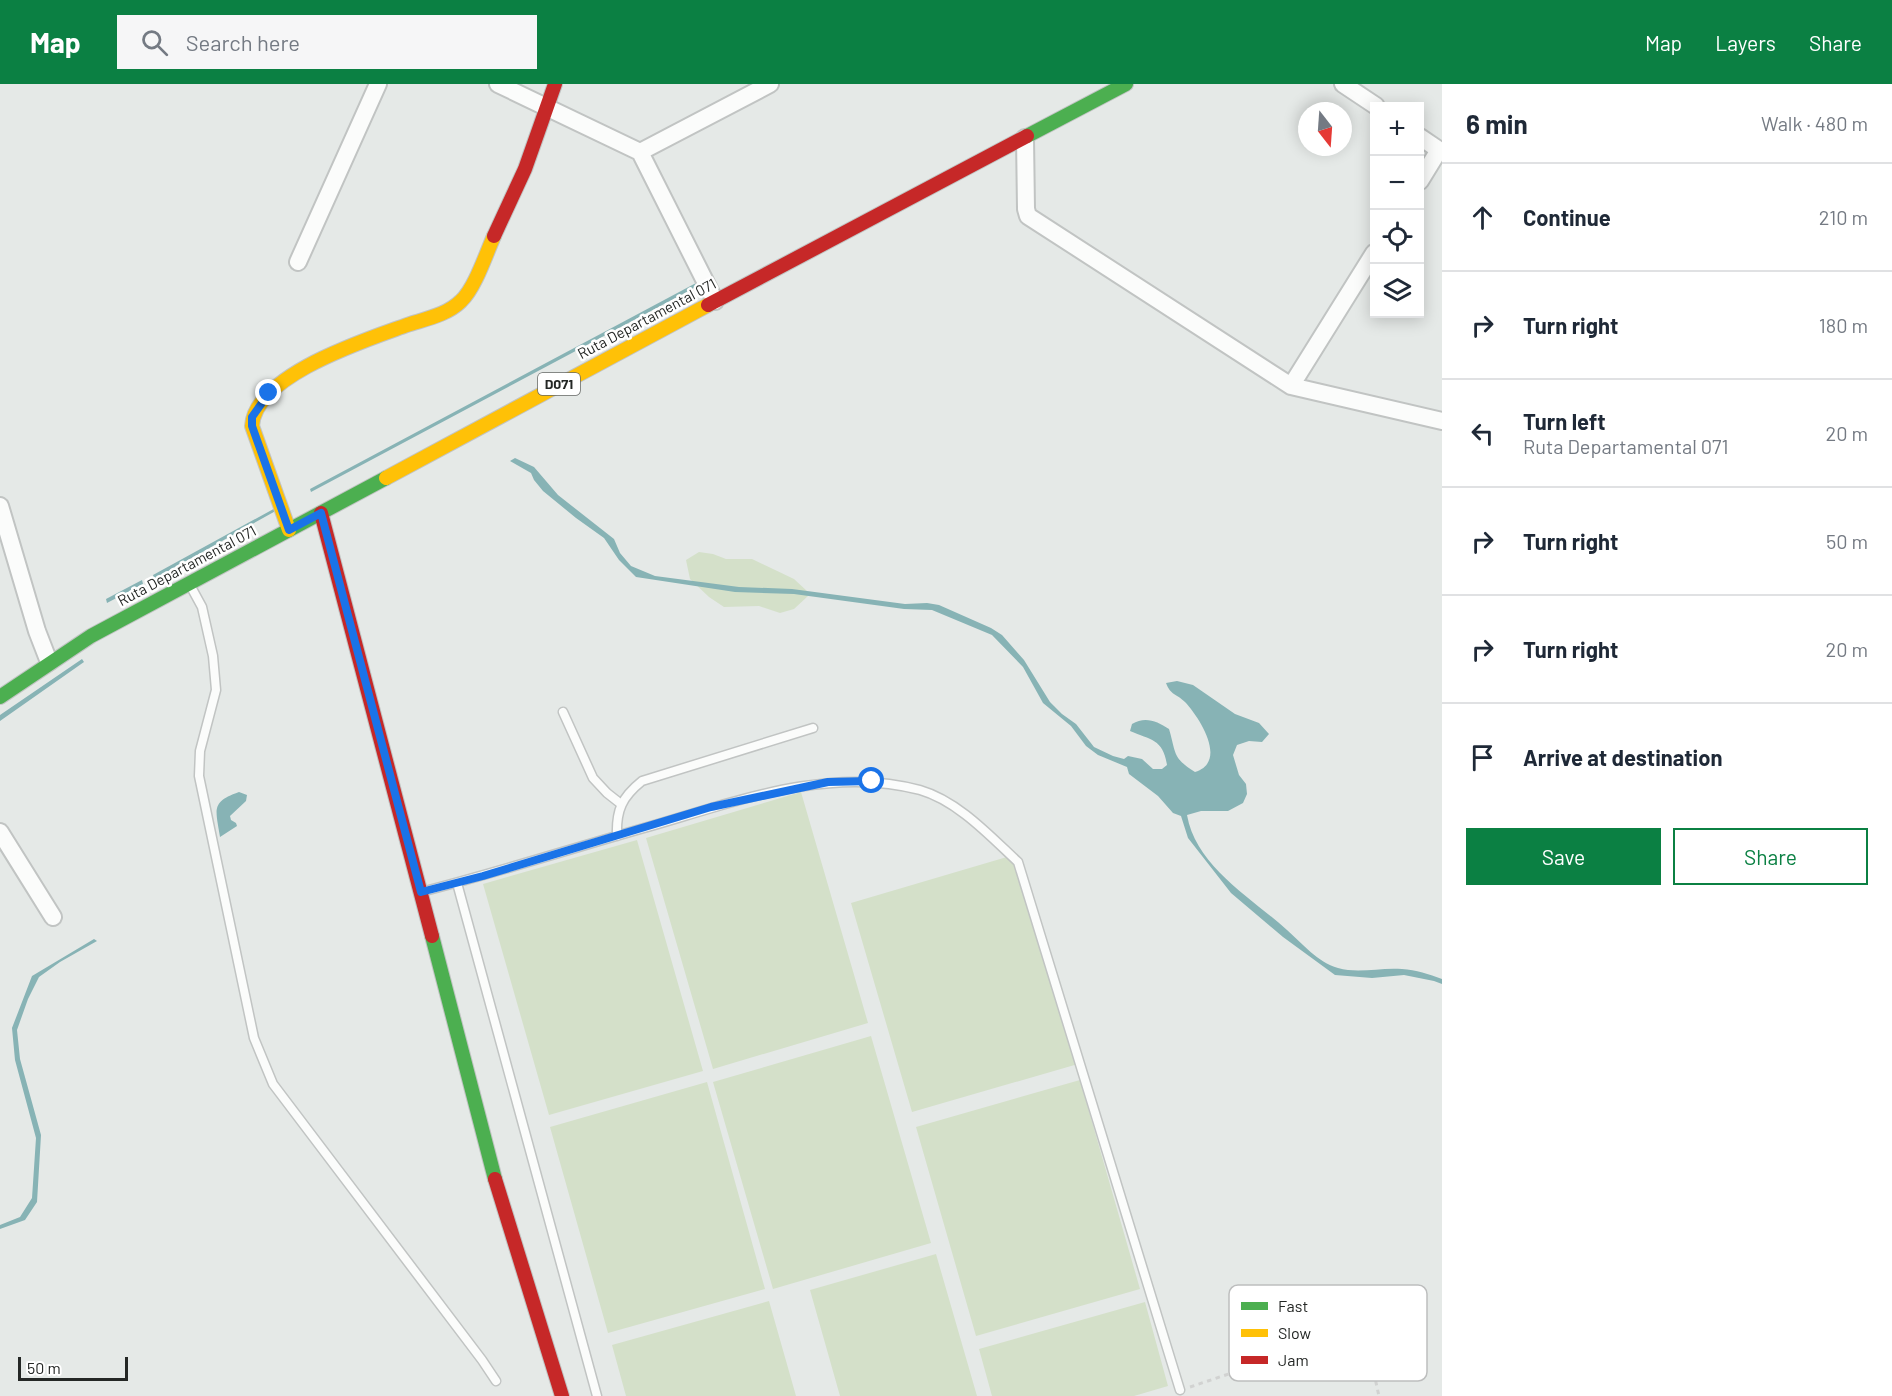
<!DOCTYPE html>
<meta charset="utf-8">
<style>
body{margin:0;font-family:Barlow,sans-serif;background:#f6f6f7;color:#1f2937}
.controls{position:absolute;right:18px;top:18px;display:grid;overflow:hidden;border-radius:0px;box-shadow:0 3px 15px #0003}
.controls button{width:54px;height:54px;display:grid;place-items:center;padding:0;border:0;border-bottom:2px solid #e0e1e3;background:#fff;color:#1f2937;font:30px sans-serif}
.compass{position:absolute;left:1298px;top:18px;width:54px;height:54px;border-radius:50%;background:#fff;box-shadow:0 3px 15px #0003;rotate:163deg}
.scale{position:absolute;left:18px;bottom:15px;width:110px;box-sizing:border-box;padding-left:6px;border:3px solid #242725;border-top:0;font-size:16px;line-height:21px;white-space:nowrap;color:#242725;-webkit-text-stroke:4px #fff;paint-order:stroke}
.stop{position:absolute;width:18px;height:18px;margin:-14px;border:4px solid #1a73e8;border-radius:50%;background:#fff}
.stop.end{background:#1a73e8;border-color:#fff;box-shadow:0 2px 6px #0008}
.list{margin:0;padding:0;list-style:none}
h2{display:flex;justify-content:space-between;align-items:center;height:78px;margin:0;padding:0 24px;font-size:26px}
h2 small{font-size:20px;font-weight:400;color:#747a83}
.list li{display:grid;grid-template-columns:39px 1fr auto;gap:18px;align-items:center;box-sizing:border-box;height:108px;padding:0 24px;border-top:2px solid #e0e1e3}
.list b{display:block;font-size:22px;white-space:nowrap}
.list p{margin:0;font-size:20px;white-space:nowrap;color:#747a83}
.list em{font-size:20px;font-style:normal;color:#747a83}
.actions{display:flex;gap:12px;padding:18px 24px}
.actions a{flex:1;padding:14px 0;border:2px solid #0b8043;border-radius:0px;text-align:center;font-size:21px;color:#0b8043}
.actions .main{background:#0b8043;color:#fff}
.icon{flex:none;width:33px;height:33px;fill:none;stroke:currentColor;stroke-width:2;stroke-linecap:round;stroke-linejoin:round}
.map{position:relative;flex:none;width:1442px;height:1312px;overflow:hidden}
header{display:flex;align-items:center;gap:36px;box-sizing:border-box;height:84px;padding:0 30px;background:#0b8043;color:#fff}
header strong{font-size:28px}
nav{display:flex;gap:33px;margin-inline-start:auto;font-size:21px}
.search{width:420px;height:54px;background:#f6f6f7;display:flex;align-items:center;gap:15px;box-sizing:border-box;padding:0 21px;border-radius:0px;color:#747a83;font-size:22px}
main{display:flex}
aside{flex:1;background:#fff}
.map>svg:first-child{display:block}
</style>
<header>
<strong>Map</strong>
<div class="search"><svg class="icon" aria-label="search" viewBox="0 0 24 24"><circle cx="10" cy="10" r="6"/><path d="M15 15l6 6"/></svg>Search here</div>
<nav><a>Map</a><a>Layers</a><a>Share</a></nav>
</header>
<main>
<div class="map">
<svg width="1442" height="1312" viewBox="0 0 1442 1312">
<rect width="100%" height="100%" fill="#e5e9e7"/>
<path fill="#d4e0c9" d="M699,468L713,470L726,475H752L794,495L807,507L808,512L794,525L780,529L759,522L724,523L709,513L690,495L686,476Z
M801,708L868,939L713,985L646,754Z
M637,756L703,987L549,1031L483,800Z
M1017,770L1078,980L912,1028L851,819Z
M871,952L931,1159L773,1205L713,998Z
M1080,996L1140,1205L976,1252L916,1043Z
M707,998L765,1205L608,1249L550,1043Z
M936,1170L977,1312H840L810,1206Z
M769,1217L796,1312H626L612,1261Z
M1145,1218L1168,1302L1134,1312H992L979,1265Z"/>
<path fill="#87b3b5" d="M696,199V203L311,408L310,405Z
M515,374L534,383L558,411L614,455L620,469L631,482L655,492L739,503L792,505L905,520L927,519L939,521L991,544L1002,551L1024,576L1050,618L1062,630L1076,640L1094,663L1113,672L1124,675L1128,672L1142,675L1153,685H1162L1167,681C1163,655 1151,656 1130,647L1132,640C1145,632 1157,637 1169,645C1176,668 1172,674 1195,688C1228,678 1200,634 1185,618C1176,609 1171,612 1166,599L1177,597L1193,601L1235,630L1259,639L1269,650L1262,658L1249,657L1237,661L1233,671L1239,691L1246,700L1247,710L1243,719L1228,727H1201L1187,731C1196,783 1252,814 1287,846C1303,860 1317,878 1338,884C1359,890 1381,883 1402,885C1416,886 1429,890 1442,895V900L1434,897L1404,891L1372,894L1335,891L1283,853L1231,809L1188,754L1181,732L1173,729L1158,712L1129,690L1127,683L1098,671L1086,662L1071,642L1043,619L1023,583L992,551L932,526L904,525L794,510L735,508L636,493L619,476L604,454L576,434L543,407L534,396L531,389L510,377Z
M279,422L281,424L154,495L153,491Z
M142,496L143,500L107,519L106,515Z
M82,575L84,578L0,637V631Z
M239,708L247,711L246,717L230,732L231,736L236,739L237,742L220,753C216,726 210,718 239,708Z
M94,855L97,857L60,878L39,893L28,915L17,946L20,975L41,1051L37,1118L25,1136L0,1145V1141L20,1133L32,1114L36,1054L15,976L12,944L32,892Z"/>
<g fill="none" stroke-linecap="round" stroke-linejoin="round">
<defs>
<path id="lane" d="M190,501L202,523L213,572L216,606L200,667L199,692L254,954L273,1000L482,1276L496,1297
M563,628L593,694L607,709L621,720
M617,752C616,726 622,713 642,697L813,644
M457,799L597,1312
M421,808C496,789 570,765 644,744C732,719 828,681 920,706C958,717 990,752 1018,778L1180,1306"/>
<path id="street" d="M498,0L640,68L715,217
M1343,0L1376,22
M1420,53L1442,68
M1025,54L1026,125L1028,132L1291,302L1442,337
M640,68L770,0
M1420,97L1439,66
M298,178L378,0
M1291,302L1374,169
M0,422L37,547L49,578
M0,748L53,833"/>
<path id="fast" d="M1027,52L1126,0
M0,613L91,552L386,394
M432,852L495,1095"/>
<path id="slow" d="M386,394L708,221
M289,446L252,342C255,291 366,256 407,241C425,235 447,231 461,217C475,204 486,170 494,152"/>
<path id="jam" d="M494,152L525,85L555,0
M708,221L1027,52
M321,429L432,852
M495,1095L562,1312"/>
</defs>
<use href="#lane" stroke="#c1c4c3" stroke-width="11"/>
<use href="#street" stroke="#c1c4c3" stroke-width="20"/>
<use href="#fast" stroke="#c1c4c3" stroke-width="16"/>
<use href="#slow" stroke="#c1c4c3" stroke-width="16"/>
<use href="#jam" stroke="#c1c4c3" stroke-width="16"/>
<path stroke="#d1d2d1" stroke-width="3" stroke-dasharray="4.5 4.5" stroke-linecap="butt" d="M1190,1303L1282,1272L1351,1268C1374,1273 1374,1292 1379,1312"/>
<use href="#lane" stroke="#fbfcfb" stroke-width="8"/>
<use href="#street" stroke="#fbfcfb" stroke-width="16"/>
<use href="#fast" stroke="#4caf50" stroke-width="14"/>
<use href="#slow" stroke="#ffc107" stroke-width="14"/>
<use href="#jam" stroke="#c62828" stroke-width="14"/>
</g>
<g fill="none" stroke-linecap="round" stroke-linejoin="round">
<path stroke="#1a73e8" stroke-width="8" d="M269,309L252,333V342L289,446L321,429L421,808L483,792L711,723L828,698L872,697"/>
</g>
<g text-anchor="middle" stroke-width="5" stroke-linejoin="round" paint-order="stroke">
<rect fill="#fff" stroke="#666866" stroke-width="1.5" x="538" y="289" width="42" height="22" rx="4.5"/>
<g font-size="14" font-weight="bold" fill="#242725">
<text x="559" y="305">D071</text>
</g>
<g font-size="15" fill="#242725" stroke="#fff">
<text transform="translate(647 235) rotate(-28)" y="5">Ruta Departamental 071</text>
<text transform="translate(187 482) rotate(-28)" y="5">Ruta Departamental 071</text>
</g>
</g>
<rect x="1229" y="1201" width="198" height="96" rx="9" fill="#fff" stroke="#bdbebe" stroke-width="1.5"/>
<rect x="1241" y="1218" width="27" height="8" fill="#4caf50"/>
<rect x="1241" y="1245" width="27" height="8" fill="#ffc107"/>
<rect x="1241" y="1272" width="27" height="8" fill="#c62828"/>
<g font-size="16" fill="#242725">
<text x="1278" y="1228">Fast</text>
<text x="1278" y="1255">Slow</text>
<text x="1278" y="1282">Jam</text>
</g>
</svg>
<div class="controls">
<button>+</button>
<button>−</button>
<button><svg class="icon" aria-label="locate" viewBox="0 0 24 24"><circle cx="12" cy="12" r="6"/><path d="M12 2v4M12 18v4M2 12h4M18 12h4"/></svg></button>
<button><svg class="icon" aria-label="layers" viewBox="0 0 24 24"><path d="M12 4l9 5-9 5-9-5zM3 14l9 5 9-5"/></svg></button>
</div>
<svg class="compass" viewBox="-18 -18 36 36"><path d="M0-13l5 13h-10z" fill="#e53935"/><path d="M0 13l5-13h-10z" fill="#747a83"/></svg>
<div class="scale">50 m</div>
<div class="stop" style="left:872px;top:697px"></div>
<div class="stop end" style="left:269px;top:309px"></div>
</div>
<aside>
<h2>6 min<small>Walk · 480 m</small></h2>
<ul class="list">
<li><svg class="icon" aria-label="ahead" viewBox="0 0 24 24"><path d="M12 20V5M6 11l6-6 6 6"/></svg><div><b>Continue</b></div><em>210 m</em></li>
<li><svg class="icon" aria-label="right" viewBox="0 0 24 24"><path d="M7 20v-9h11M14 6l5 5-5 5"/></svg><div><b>Turn right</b></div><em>180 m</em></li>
<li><svg class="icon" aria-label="left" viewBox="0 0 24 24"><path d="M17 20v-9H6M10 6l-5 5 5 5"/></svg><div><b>Turn left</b><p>Ruta Departamental 071</p></div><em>20 m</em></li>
<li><svg class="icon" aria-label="right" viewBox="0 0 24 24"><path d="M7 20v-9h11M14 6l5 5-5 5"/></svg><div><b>Turn right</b></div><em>50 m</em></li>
<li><svg class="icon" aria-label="right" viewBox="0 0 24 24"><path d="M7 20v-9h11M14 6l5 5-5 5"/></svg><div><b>Turn right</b></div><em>20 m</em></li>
<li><svg class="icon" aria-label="arrive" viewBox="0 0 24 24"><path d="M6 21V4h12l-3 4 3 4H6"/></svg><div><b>Arrive at destination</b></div></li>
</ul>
<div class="actions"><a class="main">Save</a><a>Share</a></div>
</aside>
</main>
